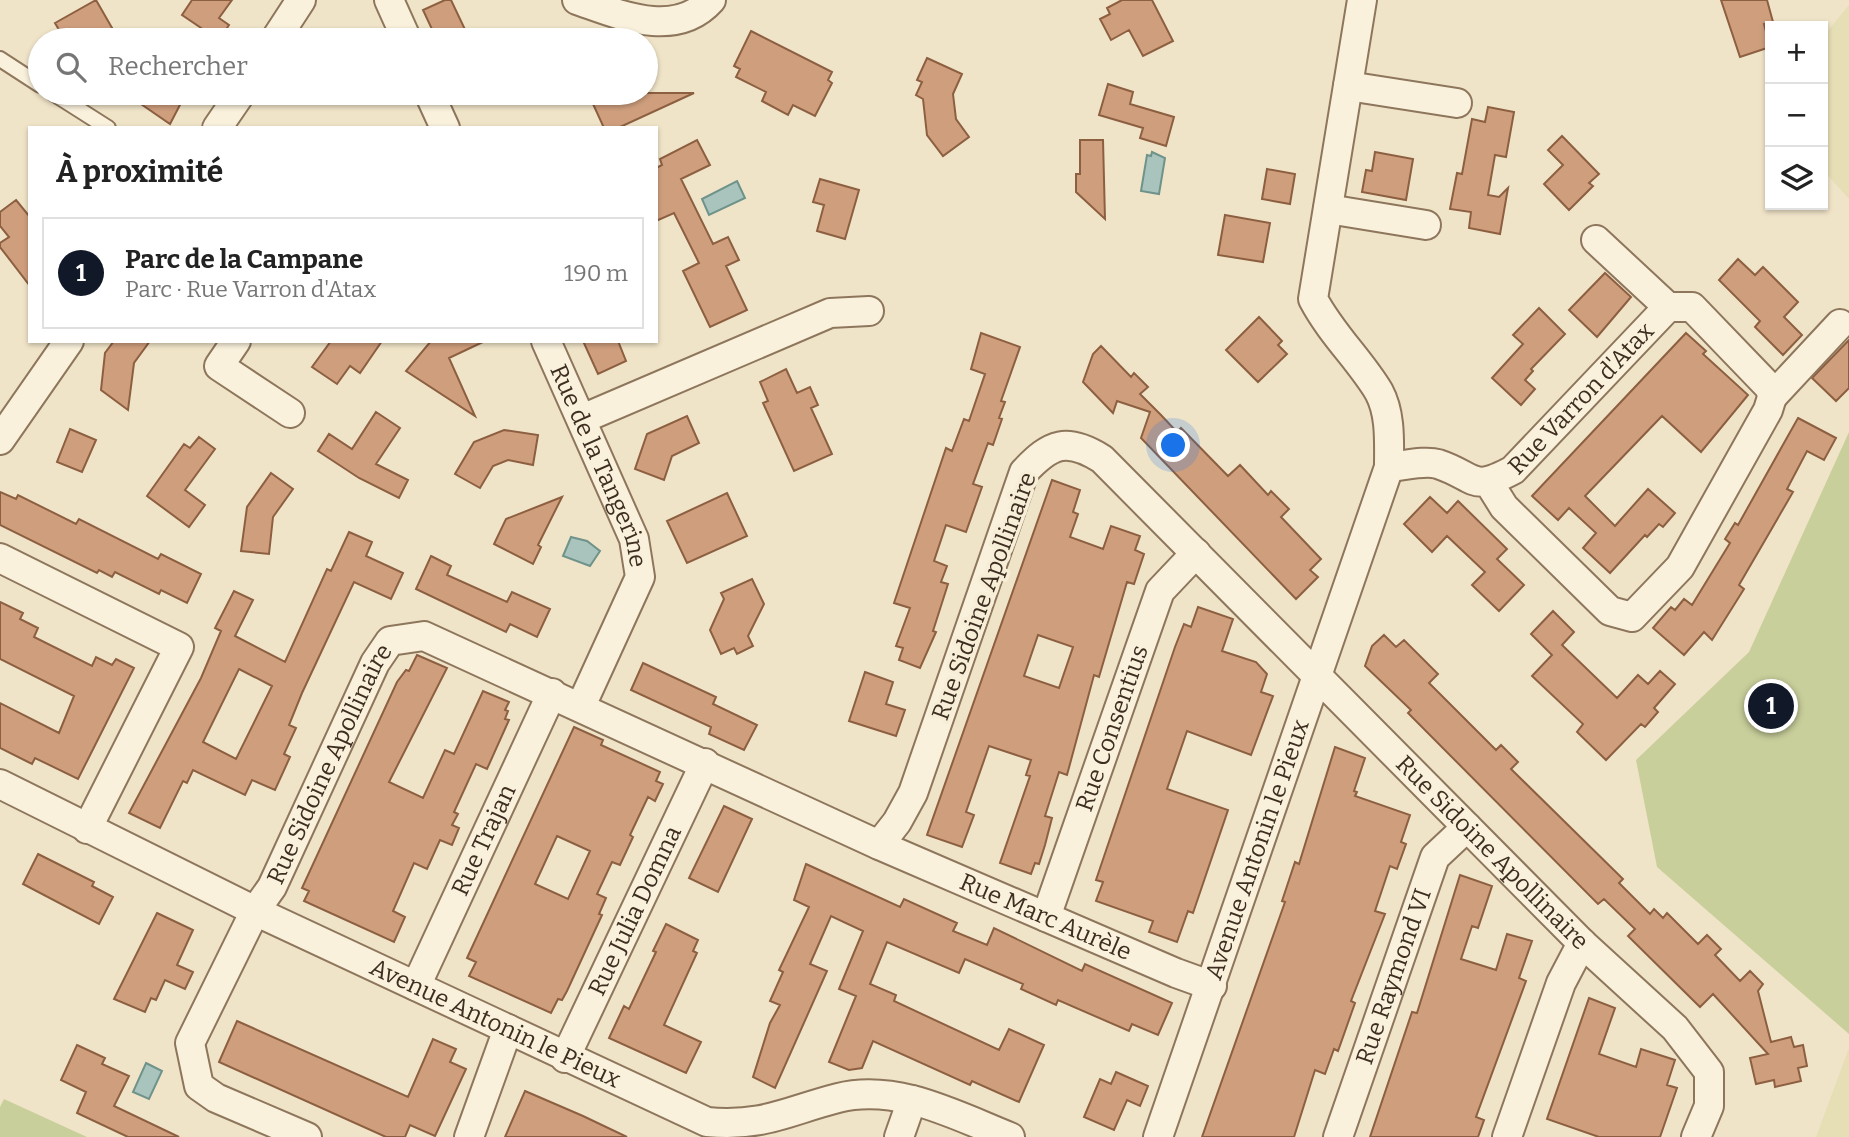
<!DOCTYPE html>
<html lang="fr">
<meta charset="utf-8">
<style>
body{margin:0;font-family:Bitter,serif;background:#f2f2f2;color:#222}
.controls{position:absolute;right:21px;top:21px;display:grid;overflow:hidden;border-radius:0px;box-shadow:0 2px 5px #0004}
.controls button{width:63px;height:63px;display:grid;place-items:center;padding:0;border:0;border-bottom:2px solid #e0e0e0;background:#fff;color:#222;font:35px sans-serif}
.you{position:absolute;left:1174px;top:446px;width:24px;height:24px;margin:-18px;border:5px solid #fff;border-radius:50%;background:#1a73e8;box-shadow:0 0 0 10px #1a73e833}
.badge{display:grid;place-items:center;width:46px;height:46px;border-radius:50%;background:#111827;color:#fff;font-size:23px;font-weight:700}
.pin{position:absolute;translate:-50% -50%;border:4px solid #fff;box-shadow:0 2px 7px #0006}
.list{margin:0;padding:0;list-style:none}
h2{display:flex;justify-content:space-between;align-items:center;height:91px;margin:0;padding:0 28px;font-size:30px}
h2 small{font-size:23px;font-weight:400;color:#767676}
.list li{display:grid;grid-template-columns:46px 1fr auto;gap:21px;align-items:center;box-sizing:border-box;height:112px;margin:0 14px 14px;padding:0 14px;border:2px solid #e0e0e0;border-radius:0px}
.list b{display:block;font-size:26px;white-space:nowrap}
.list p{margin:0;font-size:23px;white-space:nowrap;color:#767676}
.list em{font-size:23px;font-style:normal;color:#767676}
.icon{flex:none;width:38px;height:38px;fill:none;stroke:currentColor;stroke-width:2;stroke-linecap:round;stroke-linejoin:round}
.map{position:relative;flex:none;width:1849px;height:1137px;overflow:hidden}
.search{position:absolute;background:#fff;box-shadow:0 2px 5px #0004;left:28px;top:28px;width:630px;height:77px;display:flex;align-items:center;gap:18px;box-sizing:border-box;padding:0 24px;border-radius:38px;color:#767676;font-size:26px}
.panel{position:absolute;background:#fff;box-shadow:0 2px 5px #0004;left:28px;top:126px;width:630px;height:217px;border-radius:0px}
.map>svg:first-child{display:block}
</style>
<div class="map">
<svg width="1849" height="1137" viewBox="0 0 1849 1137">
<rect width="100%" height="100%" fill="#f0e4c8"/>
<path fill="#e6deb5" d="M1849,5V199L1823,170V37Z
M1849,1048V1137H1816Z"/>
<path fill="#c9cf9b" d="M1849,432V1034L1657,867L1636,760L1749,652Z
M4,1099L87,1137H0V1107Z"/>
<path fill="#a9c4bc" stroke="#6f938a" stroke-width="2" d="M1152,152L1165,158L1159,194L1141,191L1147,155L1151,156Z
M737,181L745,198L709,215L702,199Z
M571,537L587,541L600,551L590,566L563,556Z
M146,1063L162,1071L149,1099L133,1092Z"/>
<path fill="#cf9f7d" stroke="#8d5f41" stroke-width="2" fill-rule="evenodd" d="M96,0L119,40H65L55,23Z
M192,0H232L219,18L229,25L219,40L182,15Z
M445,0H451L470,40H437L423,10Z
M1122,0H1152L1173,41L1143,56L1129,30L1111,40L1100,19L1110,14L1107,8Z
M1721,0H1767L1773,22L1764,24L1770,47L1740,57Z
M751,31L832,72L828,80L832,83L815,116L793,105L788,115L762,101L766,92L736,77L740,69L734,66Z
M927,58L962,74L953,94L956,119L969,137L943,156L927,135L923,99L916,95L922,82L917,80Z
M1108,84L1133,92L1130,104L1174,117L1166,146L1140,138L1143,128L1099,115Z
M125,93H171L182,101L170,124Z
M588,93H694L618,128H604Z
M1488,107L1514,112L1506,157L1495,155L1488,195L1499,197L1508,188L1500,234L1469,228L1471,212L1450,209L1457,173L1462,174L1472,119L1485,122Z
M1562,136L1599,174L1589,183L1593,186L1569,210L1544,184L1563,165L1548,150Z
M697,140L710,165L681,179L713,244L728,237L739,260L726,266L747,310L710,327L683,271L699,263L674,213L656,221V168L662,165L660,159Z
M1080,140H1103L1105,219L1076,192V174H1080Z
M1375,152L1413,159L1406,200L1362,192L1366,170L1372,171Z
M1267,169L1295,174L1290,204L1262,199Z
M820,179L859,190L845,239L817,231L824,205L813,202Z
M16,200L30,217V286L0,247V243L9,237L0,226V212Z
M1225,215L1270,223L1263,262L1218,255Z
M1738,259L1755,275L1763,267L1798,302L1784,317L1802,335L1783,355L1755,327L1760,321L1719,280Z
M1605,273L1631,297L1597,337L1569,310Z
M1539,308L1565,334L1531,369L1533,371L1525,380L1535,389L1521,405L1492,378L1523,344L1513,335Z
M1259,317L1282,341L1278,345L1287,354L1258,382L1226,350Z
M981,333L1020,347L1001,401L1005,402L999,418L1002,419L993,445L988,443L973,484L982,487L966,532L946,525L934,561L947,566L941,582L948,584L933,631L936,632L920,668L899,660L903,648L896,646L910,608L894,603L946,448L952,451L964,419L969,421L985,374L971,369Z
M1686,333L1706,351L1703,354L1748,395L1701,452L1662,416L1585,496L1615,526L1648,489L1675,513L1663,527L1659,524L1647,537L1645,535L1610,573L1583,548L1596,533L1569,508L1558,520L1532,496Z
M1849,340V388L1836,401L1812,378Z
M114,341H150L134,363L128,410L101,390L105,353Z
M331,341H382L360,373L350,366L337,384L312,367Z
M431,341H485L449,358L475,416L406,371Z
M583,341H618L626,361L598,374Z
M1101,346L1131,377L1134,373L1148,387L1140,394L1160,414L1177,432L1181,428L1228,476L1240,465L1268,495L1271,491L1289,509L1281,517L1321,559L1310,570L1318,577L1296,599L1141,438L1150,412L1117,401L1113,413L1083,382L1093,354Z
M786,369L797,393L810,387L818,405L811,408L832,454L794,471L763,403L768,401L760,382Z
M376,412L400,428L376,464L408,480L399,498L359,478L318,451L329,434L352,449Z
M687,416L699,443L672,456L664,480L635,469L647,434Z
M1798,418L1836,438L1824,460L1807,451L1787,489L1793,492L1739,585L1744,589L1712,640L1704,632L1684,655L1653,628L1671,607L1675,610L1684,599L1692,605L1730,543L1725,539L1735,523L1738,525Z
M70,429L96,440L82,472L57,462Z
M504,430L538,435L533,465L508,460L493,466L480,488L455,474L474,442Z
M199,437L215,449L185,490L205,505L189,527L147,496L184,444L190,448Z
M271,473L293,489L273,517L269,554L241,551L247,507Z
M1052,480L1080,490L1073,512L1078,514L1070,537L1103,549L1111,526L1140,536L1135,550L1144,554L1134,584L1127,582L1099,677L1094,675L1067,775L1059,772L1045,816L1052,818L1045,845L1039,864L1035,863L1031,874L1000,863L1030,776L1026,775L1031,760L989,746L966,812L974,815L962,847L927,835ZM1038,635L1073,647L1059,688L1024,676Z
M0,492L16,499L18,495L76,524L79,519L158,559L161,554L201,574L187,603L161,590L159,594L115,572L112,577L99,570L97,573L0,525Z
M727,493L747,536L687,563L667,521Z
M562,497L538,545L541,547L533,564L494,544L506,519Z
M1430,497L1447,513L1458,501L1507,549L1497,559L1524,585L1499,611L1472,585L1485,572L1447,536L1432,552L1404,524Z
M349,532L372,542L366,556L403,573L391,599L354,582L302,693L289,725L296,728L284,754L290,757L275,790L252,780L245,795L193,770L187,783L183,781L160,828L129,813L201,678L221,631L215,628L234,591L253,600L235,636L285,662L327,569L331,571ZM239,669L272,686L236,759L203,742Z
M431,556L451,566L447,575L507,602L512,592L550,609L537,637L510,624L506,632L416,589Z
M752,579L764,604L748,636L753,646L737,654L734,648L721,654L710,630L724,599L721,593Z
M0,602L23,613L20,619L38,628L34,637L92,666L96,657L112,665L116,659L134,668L78,779L35,758L32,764L0,748V703L59,733L74,696L0,659Z
M1198,607L1233,619L1222,651L1256,662L1267,674L1261,692L1273,696L1251,755L1187,731L1167,789L1228,810L1193,913L1188,911L1177,942L1149,932L1153,921L1096,901L1103,882L1096,880L1175,647L1184,624L1191,627Z
M1553,611L1574,632L1562,645L1617,698L1638,675L1648,684L1660,671L1675,684L1654,708L1658,712L1645,727L1641,724L1606,760L1577,732L1583,724L1532,676L1552,655L1531,634Z
M1384,635L1396,647L1404,640L1438,674L1429,683L1496,750L1501,745L1518,762L1511,769L1623,879L1619,883L1650,914L1654,909L1663,918L1667,913L1698,944L1707,935L1721,949L1715,955L1740,981L1750,971L1763,984L1758,991L1771,1042L1791,1037L1794,1047L1803,1045L1807,1066L1798,1068L1801,1081L1775,1087L1774,1080L1756,1084L1750,1058L1768,1054L1713,994L1700,1007L1628,936L1635,929L1604,899L1598,904L1408,713L1411,710L1365,666L1372,646Z
M417,655L447,668L389,782L423,798L445,750L454,754L483,691L509,702L505,710L508,711L505,719L509,720L487,769L476,764L454,812L458,814L452,825L459,828L452,845L440,840L427,869L414,863L393,911L405,917L394,942L304,901L309,891L302,888L397,682L406,670L409,671Z
M643,663L716,697L713,704L757,725L744,750L709,734L711,727L631,690Z
M865,672L893,682L886,704L905,710L896,736L849,721Z
M574,727L603,740L601,745L660,772L656,781L663,784L655,801L648,797L630,835L633,837L620,865L612,862L597,894L606,898L599,914L602,915L567,991L562,1000L558,999L551,1013L469,976L476,962L467,958ZM557,836L590,851L568,899L535,884Z
M1335,747L1365,758L1354,791L1357,792L1355,796L1410,815L1401,842L1406,844L1397,869L1390,866L1375,911L1385,914L1351,1001L1355,1003L1338,1051L1334,1049L1325,1074L1315,1070L1294,1137H1202L1285,902L1282,901L1295,862L1299,864Z
M724,806L752,819L718,892L689,878Z
M38,854L94,882L92,886L113,897L99,924L23,884Z
M806,864L900,907L904,899L957,923L953,931L987,945L994,928L1082,971L1085,964L1172,1003L1158,1035L1132,1024L1129,1031L1058,1000L1056,1005L1021,989L1023,984L965,959L959,973L887,942L870,984L896,995L894,1001L999,1050L1009,1029L1044,1045L1019,1102L972,1081L970,1085L873,1041L862,1068L849,1070L829,1062L856,996L839,989L863,931L831,916L810,964L827,971L775,1088L753,1077L770,1023L780,1005L770,1001L783,972L779,970L809,907L794,900Z
M1460,875L1492,886L1478,928L1472,926L1461,959L1496,970L1507,934L1532,941L1519,978L1526,981L1476,1117L1484,1120L1478,1137H1370L1412,1012L1417,1013Z
M157,913L193,930L177,965L193,972L185,989L165,980L156,1000L151,998L145,1012L114,999Z
M666,924L698,940L693,951L697,953L664,1025L701,1042L686,1073L609,1038L624,1006L629,1009L656,952L653,951Z
M1589,998L1615,1008L1599,1054L1636,1067L1641,1049L1675,1060L1667,1085L1677,1088L1660,1137H1599L1547,1119Z
M237,1021L408,1097L433,1039L456,1049L450,1062L466,1069L435,1136L410,1125L405,1137H386L219,1062Z
M77,1045L105,1058L102,1064L129,1076L114,1106L179,1137H128L77,1113L86,1092L61,1080Z
M1116,1072L1148,1086L1140,1106L1127,1100L1114,1130L1084,1117L1100,1079L1111,1084Z
M525,1091L583,1116L627,1137H505Z"/>
<g fill="none" stroke-linecap="round" stroke-linejoin="round">
<defs>
<path id="lane" d="M0,59L40,85
M53,93L108,128"/>
<g id="street">
<path d="M389,0L407,40"/>
<path d="M577,0C618,14 675,40 711,0"/>
<path d="M275,40L301,0"/>
<path d="M1348,86L1457,103"/>
<path d="M429,93L445,128"/>
<path d="M217,128L241,93"/>
<path d="M1328,209L1426,225"/>
<path d="M1596,240L1668,307"/>
<path d="M236,341L219,366L290,413"/>
<path id="s1" d="M546,341L634,539L640,577L581,706"/>
<path d="M1772,397L1840,324"/>
<path d="M582,419L830,313L869,311"/>
<path d="M0,440L69,341"/>
<path id="s2" d="M1389,467C1403,466 1425,460 1438,464C1477,477 1470,493 1513,470L1668,307H1692L1770,388L1772,397L1768,410L1680,567L1632,617L1610,611L1504,507L1489,483"/>
<path d="M0,558L179,647L87,829"/>
<path id="s3" d="M0,784L255,911L707,1122C764,1127 787,1111 838,1098C897,1083 957,1116 1010,1137"/>
<path id="s4" d="M879,845L897,822L913,793L1024,472C1051,443 1067,437 1102,459L1582,943L1675,1028L1709,1072V1106L1696,1137"/>
<path id="s5" d="M1046,917L1160,591L1196,553"/>
<path id="s6" d="M416,986L552,693"/>
<path id="s7" d="M565,1058L705,763"/>
<path id="s8" d="M307,1137L216,1098L199,1086L190,1043L255,911L272,887L375,663L390,641L424,636L879,845L1176,973L1212,986"/>
<path d="M469,1137L508,1029"/>
<path d="M899,1137L912,1100"/>
<path id="s9" d="M1158,1137L1389,467C1389,443 1391,414 1379,392C1360,360 1332,335 1313,299L1362,0"/>
<path id="s10" d="M1338,1137L1435,857L1467,827"/>
<path d="M1507,1137L1561,983L1582,943"/>
</g>
</defs>
<use href="#lane" stroke="#8d765c" stroke-width="18"/>
<use href="#street" stroke="#8d765c" stroke-width="32"/>
<use href="#lane" stroke="#faf1dc" stroke-width="14"/>
<use href="#street" stroke="#faf1dc" stroke-width="28"/>
</g>
<g text-anchor="middle" stroke-width="7" stroke-linejoin="round" paint-order="stroke">
<g font-size="24" fill="#3d2e20" stroke="#f7eed8">
<text dy="8" stroke="none"><textPath href="#s2" startOffset="229">Rue Varron d'Atax</textPath></text>
<text dy="8" stroke="none"><textPath href="#s1" startOffset="136">Rue de la Tangerine</textPath></text>
<text transform="translate(984 596) rotate(-70)" y="8">Rue Sidoine Apollinaire</text>
<text dy="8" stroke="none"><textPath href="#s5" startOffset="200">Rue Consentius</textPath></text>
<text dy="8" stroke="none"><textPath href="#s8" startOffset="476">Rue Sidoine Apollinaire</textPath></text>
<text dy="8" stroke="none"><textPath href="#s6" startOffset="161">Rue Trajan</textPath></text>
<text dy="8" stroke="none"><textPath href="#s9" startOffset="304">Avenue Antonin le Pieux</textPath></text>
<text dy="8" stroke="none"><textPath href="#s4" startOffset="1046">Rue Sidoine Apollinaire</textPath></text>
<text dy="8" stroke="none"><textPath href="#s7" startOffset="163">Rue Julia Domna</textPath></text>
<text dy="8" stroke="none"><textPath href="#s8" startOffset="1330">Rue Marc Aurèle</textPath></text>
<text dy="8" stroke="none"><textPath href="#s10" startOffset="170">Rue Raymond VI</textPath></text>
<text dy="8" stroke="none"><textPath href="#s3" startOffset="550">Avenue Antonin le Pieux</textPath></text>
</g>
</g>
</svg>
<div class="controls">
<button>+</button>
<button>−</button>
<button><svg class="icon" aria-label="layers" viewBox="0 0 24 24"><path d="M12 4l9 5-9 5-9-5zM3 14l9 5 9-5"/></svg></button>
</div>
<div class="you"></div>
<div class="pin badge" style="left:1771px;top:706px">1</div>
<div class="search"><svg class="icon" aria-label="search" viewBox="0 0 24 24"><circle cx="10" cy="10" r="6"/><path d="M15 15l6 6"/></svg>Rechercher</div>
<section class="panel">
<h2>À proximité<small></small></h2>
<ul class="list">
<li><span class="badge">1</span><div><b>Parc de la Campane</b><p>Parc · Rue Varron d'Atax</p></div><em>190 m</em></li>
</ul>
</section>
</div>
